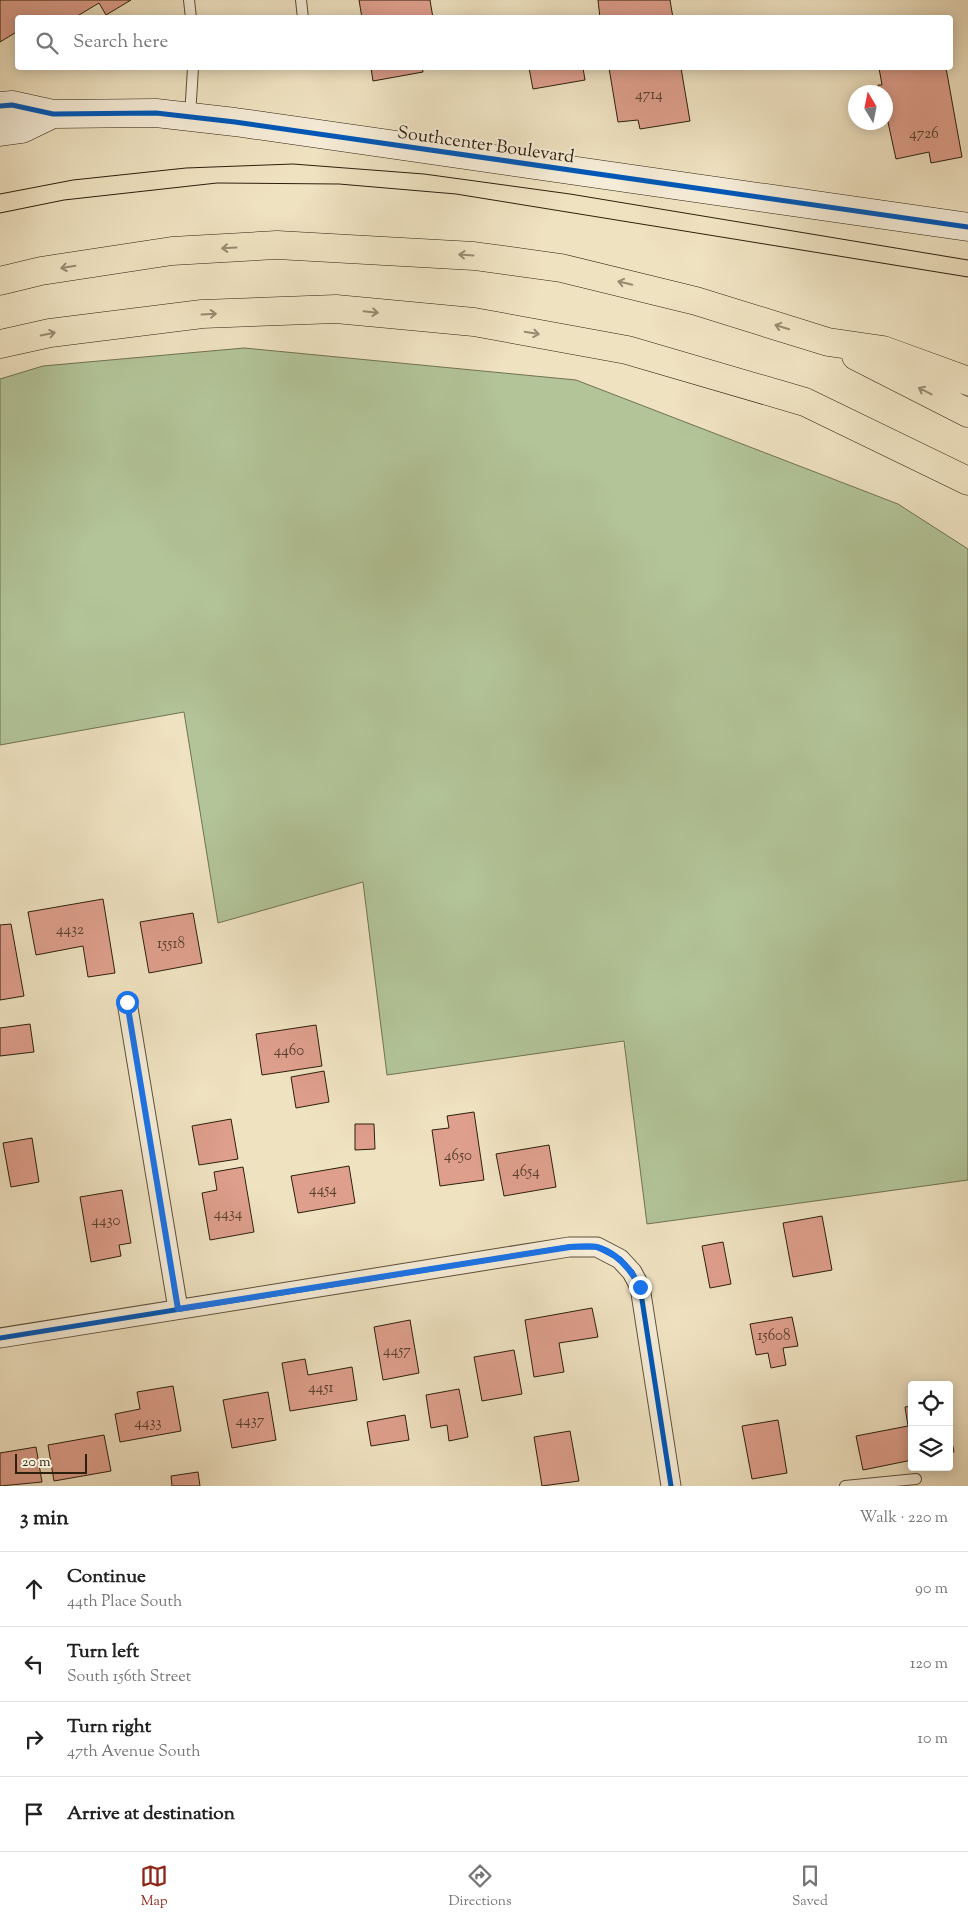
<!DOCTYPE html>
<meta charset="utf-8">
<style>
body{margin:0;font-family:"Sorts Mill Goudy",serif;background:#f2f2f2;color:#222}
.controls{position:absolute;right:15px;bottom:15px;display:grid;overflow:hidden;border-radius:5px;box-shadow:0 2px 12px #0003}
.controls button{width:45px;height:45px;display:grid;place-items:center;padding:0;border:0;border-bottom:1px solid #e0e0e0;background:#fff;color:#222;font:25px sans-serif}
.compass{position:absolute;left:848px;top:85px;width:45px;height:45px;border-radius:50%;background:#fff;box-shadow:0 2px 12px #0003;rotate:350deg}
.scale{position:absolute;left:15px;bottom:12px;width:72px;box-sizing:border-box;padding-left:5px;border:2px solid #2c1f0d;border-top:0;font-size:14px;line-height:18px;white-space:nowrap;color:#2c1f0d;-webkit-text-stroke:4px #f5ecd7;paint-order:stroke}
.stop{position:absolute;width:15px;height:15px;margin:-11px;border:4px solid #1a73e8;border-radius:50%;background:#fff}
.stop.end{background:#1a73e8;border-color:#fff;box-shadow:0 1px 5px #0008}
.list{margin:0;padding:0;list-style:none}
h2{display:flex;justify-content:space-between;align-items:center;height:65px;margin:0;padding:0 20px;font-size:21px}
h2 small{font-size:16px;font-weight:400;color:#767676}
.list li{display:grid;grid-template-columns:32px 1fr auto;gap:15px;align-items:center;box-sizing:border-box;height:75px;padding:0 20px;border-top:1px solid #e0e0e0}
.list b{display:block;font-size:19px;white-space:nowrap}
.list p{margin:0;font-size:16px;white-space:nowrap;color:#767676}
.list em{font-size:16px;font-style:normal;color:#767676}
.icon{flex:none;width:28px;height:28px;fill:none;stroke:currentColor;stroke-width:2;stroke-linecap:round;stroke-linejoin:round}
.map{position:relative;flex:none;width:968px;height:1486px;overflow:hidden}
.search{position:absolute;background:#fff;box-shadow:0 2px 12px #0003;left:15px;right:15px;top:15px;height:55px;display:flex;align-items:center;gap:12px;box-sizing:border-box;padding:0 18px;border-radius:5px;color:#767676;font-size:19px}
.sheet{height:365px;background:#fff}
nav{display:flex;justify-content:space-around;align-items:center;box-sizing:border-box;height:70px;border-top:1px solid #e0e0e0;background:#fff;font-size:14px;color:#767676}
nav a{display:grid;justify-items:center;gap:2px}
nav .on{color:#8f2418}
.map>svg:first-child{display:block}
</style>
<div class="map">
<svg width="968" height="1486" viewBox="0 0 968 1486">
<rect width="100%" height="100%" fill="#efe2c1"/>
<filter id="stains"><feTurbulence type="fractalNoise" baseFrequency=".004" numOctaves="4"/><feColorMatrix values="0 0 0 0 .2 0 0 0 0 .09 0 0 0 0 .02 0 0 0 .5 -.17"/></filter>
<radialGradient id="worn" r=".72"><stop offset=".6" stop-color="#630" stop-opacity="0"/><stop offset="1" stop-color="#630" stop-opacity=".3"/></radialGradient>
<path fill="#b2c498" stroke="#6f7252" d="M244,348L576,380L898,504L968,549V1180L647,1224L624,1041L387,1075L363,882L218,923L184,712L0,745V379L43,366Z"/>
<path fill="#de9f8c" stroke="#2c1f0d" d="M0,0H131L106,15L99,3L74,18H18V31L0,42Z
M359,0H430L433,18H362Z
M598,0H670L673,18H600Z
M371,68H422L423,72L373,81Z
M529,68H583L585,80L533,89Z
M609,68H681L690,121L640,129L638,120L618,122Z
M879,68H946L962,157L931,163L929,152L896,159L886,113V92H879L878,85H882Z
M103,899L115,973L88,977L83,946L36,955L28,912Z
M193,913L202,963L149,973L140,922Z
M11,924L24,996L0,1000V925Z
M30,1024L34,1052L0,1056V1028Z
M316,1025L322,1066L262,1075L256,1034Z
M324,1071L329,1102L296,1108L291,1077Z
M474,1112L484,1180L440,1186L432,1130L449,1128L447,1116Z
M231,1119L238,1159L199,1165L192,1126Z
M355,1124H374L375,1149L355,1150Z
M32,1138L39,1182L11,1187L3,1143Z
M549,1145L556,1187L504,1196L496,1154Z
M349,1166L355,1203L298,1213L291,1176Z
M243,1167L254,1232L210,1240L202,1193L217,1190L214,1172Z
M122,1190L131,1243L119,1245L121,1256L91,1262L80,1197Z
M822,1216L832,1270L793,1277L783,1223Z
M723,1242L731,1284L710,1288L702,1246Z
M592,1308L598,1337L559,1343L564,1372L534,1377L525,1320Z
M792,1317L798,1346L783,1348L786,1365L771,1368L768,1353L756,1355L750,1324Z
M410,1320L419,1373L383,1380L374,1327Z
M514,1350L522,1394L482,1401L474,1357Z
M305,1359L308,1375L352,1367L357,1400L290,1411L282,1363Z
M173,1386L181,1431L120,1442L115,1414L140,1409L137,1392Z
M459,1389L468,1437L449,1441L447,1425L431,1428L426,1395Z
M268,1392L276,1440L232,1448L223,1400Z
M912,1406V1460L863,1470L856,1436L908,1426L905,1407Z
M405,1415L409,1440L371,1446L367,1422Z
M778,1420L787,1473L752,1479L742,1426Z
M949,1427L954,1452L949,1453Z
M570,1431L579,1481L542,1486L534,1437Z
M104,1435L111,1471L54,1481L48,1445Z
M36,1447L42,1482L0,1486V1453Z
M198,1472L200,1486H172L171,1476Z"/>
<g fill="none" stroke-linecap="round" stroke-linejoin="round">
<defs>
<path id="lane" d="M189,0L191,18
M301,0L303,18
M190,116L193,68
M845,1486L916,1479"/>
<path id="street" d="M127,1002L178,1309
M0,1338L569,1247H597L620,1259L632,1272L640,1287L671,1486"/>
<path id="secondary" d="M0,106L12,105L53,114L156,113L235,122L968,227
M0,132L22,129L53,114"/>
<path id="highway" d="M0,281L41,271L172,251L277,245L474,256L561,268L696,301L828,342L883,350L968,381
M0,344L50,333L202,314L336,309L474,322L627,350L805,402L968,481
M856,356L968,413"/>
</defs>
<use href="#lane" stroke="#5d503a" stroke-width="12"/>
<use href="#street" stroke="#5d503a" stroke-width="21"/>
<use href="#secondary" stroke="#2c1f0d" stroke-width="29"/>
<use href="#highway" stroke="#2c1f0d" stroke-width="29"/>
<use href="#lane" stroke="#f5ecd7" stroke-width="10"/>
<use href="#street" stroke="#f5ecd7" stroke-width="19"/>
<use href="#secondary" stroke="#f5ecd7" stroke-width="28"/>
<use href="#highway" stroke="#efe2c1" stroke-width="28"/>
<path stroke="#2c1f0d" stroke-width="1" d="M0,194L73,180L186,168L293,164L424,174L570,194L968,260
M0,213L64,200L217,183L339,184L456,194L968,277"/>
<defs>
<path id="cycleway" d="M0,106L12,105L53,114L156,113L235,122L968,227
M0,1338L569,1247H597L620,1259L632,1272L640,1287L671,1486"/>
</defs>
<use href="#cycleway" stroke="#f5ecd7" stroke-width="8"/>
<use href="#cycleway" stroke="#0057b8" stroke-width="5"/>
</g>
<defs><path id="oneway-shaft" d="M-6 0H5M1.5-3L5.5 0L1.5 3" fill="none" stroke-width="1.6" stroke-linecap="round" stroke-linejoin="round" transform="scale(1.25)"/></defs>
<g stroke="#978a70">
<use href="#oneway-shaft" transform="translate(229 248) rotate(177)"/>
<use href="#oneway-shaft" transform="translate(466 255) rotate(-176)"/>
<use href="#oneway-shaft" transform="translate(68 267) rotate(171)"/>
<use href="#oneway-shaft" transform="translate(625 283) rotate(-166)"/>
<use href="#oneway-shaft" transform="translate(371 312) rotate(6)"/>
<use href="#oneway-shaft" transform="translate(209 314) rotate(-3)"/>
<use href="#oneway-shaft" transform="translate(782 327) rotate(-163)"/>
<use href="#oneway-shaft" transform="translate(532 333) rotate(10)"/>
<use href="#oneway-shaft" transform="translate(48 334) rotate(-11)"/>
<use href="#oneway-shaft" transform="translate(925 391) rotate(-153)"/>
</g>
<g fill="none" stroke-linecap="round" stroke-linejoin="round">
<path stroke="#1a73e8" stroke-width="6" d="M127,1002L178,1309L570,1247C578,1247 589,1245 597,1247C618,1253 631,1270 640,1287"/>
</g>
<g text-anchor="middle" stroke-width="4" stroke-linejoin="round" paint-order="stroke">
<g font-size="15" fill="#583f2d">
<text x="649" y="99">4714</text>
<text x="924" y="138">4726</text>
<text x="70" y="934">4432</text>
<text x="171" y="948">15518</text>
<text x="289" y="1055">4460</text>
<text x="458" y="1160">4650</text>
<text x="526" y="1176">4654</text>
<text x="323" y="1194">4454</text>
<text x="228" y="1218">4434</text>
<text x="106" y="1225">4430</text>
<text x="774" y="1340">15608</text>
<text x="397" y="1355">4457</text>
<text x="321" y="1392">4451</text>
<text x="250" y="1425">4437</text>
<text x="148" y="1427">4433</text>
</g>
<g font-size="18" fill="#2c1f0d" stroke="#f5ecd7">
<text transform="translate(486 144) rotate(8)" y="6">Southcenter Boulevard</text>
</g>
</g>
<rect width="100%" height="100%" filter="url(#stains)"/>
<rect width="100%" height="100%" fill="url(#worn)"/>
</svg>
<div class="controls">
<button><svg class="icon" aria-label="locate" viewBox="0 0 24 24"><circle cx="12" cy="12" r="6"/><path d="M12 2v4M12 18v4M2 12h4M18 12h4"/></svg></button>
<button><svg class="icon" aria-label="layers" viewBox="0 0 24 24"><path d="M12 4l9 5-9 5-9-5zM3 14l9 5 9-5"/></svg></button>
</div>
<svg class="compass" viewBox="-18 -18 36 36"><path d="M0-13l5 13h-10z" fill="#e53935"/><path d="M0 13l5-13h-10z" fill="#767676"/></svg>
<div class="scale">20 m</div>
<div class="stop" style="left:127px;top:1002px"></div>
<div class="stop end" style="left:640px;top:1287px"></div>
<div class="search"><svg class="icon" aria-label="search" viewBox="0 0 24 24"><circle cx="10" cy="10" r="6"/><path d="M15 15l6 6"/></svg>Search here</div>
</div>
<section class="sheet">
<h2>3 min<small>Walk · 220 m</small></h2>
<ul class="list">
<li><svg class="icon" aria-label="ahead" viewBox="0 0 24 24"><path d="M12 20V5M6 11l6-6 6 6"/></svg><div><b>Continue</b><p>44th Place South</p></div><em>90 m</em></li>
<li><svg class="icon" aria-label="left" viewBox="0 0 24 24"><path d="M17 20v-9H6M10 6l-5 5 5 5"/></svg><div><b>Turn left</b><p>South 156th Street</p></div><em>120 m</em></li>
<li><svg class="icon" aria-label="right" viewBox="0 0 24 24"><path d="M7 20v-9h11M14 6l5 5-5 5"/></svg><div><b>Turn right</b><p>47th Avenue South</p></div><em>10 m</em></li>
<li><svg class="icon" aria-label="arrive" viewBox="0 0 24 24"><path d="M6 21V4h12l-3 4 3 4H6"/></svg><div><b>Arrive at destination</b></div></li>
</ul>
</section>
<nav>
<a class="on"><svg class="icon" aria-label="map" viewBox="0 0 24 24"><path d="M3 6l6-2 6 2 6-2v14l-6 2-6-2-6 2zM9 4v14M15 6v14"/></svg>Map</a>
<a><svg class="icon" aria-label="directions" viewBox="0 0 24 24"><path d="M12 3l9 9-9 9-9-9zM9 14v-3h6M13 9l2 2-2 2"/></svg>Directions</a>
<a><svg class="icon" aria-label="saved" viewBox="0 0 24 24"><path d="M7 4h10v16l-5-4-5 4z"/></svg>Saved</a>
</nav>
